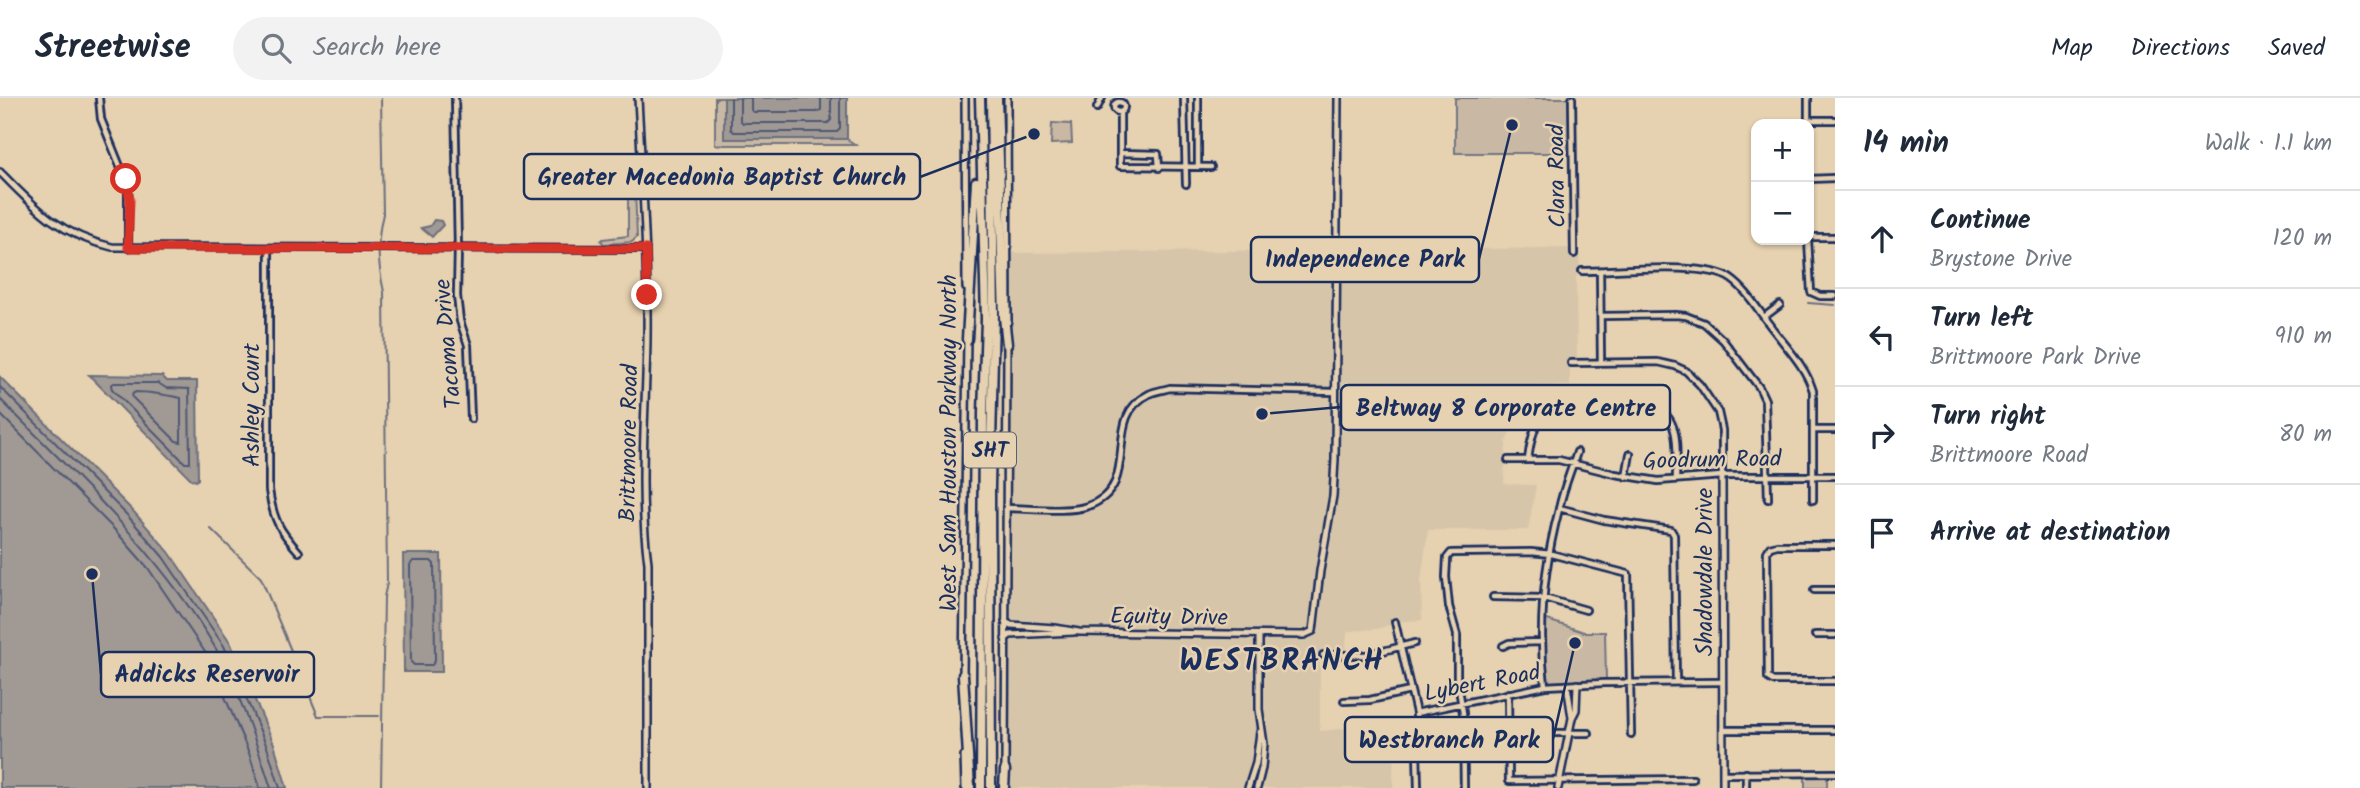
<!DOCTYPE html>
<meta charset="utf-8">
<style>
body{margin:0;font-family:Kalam,sans-serif;background:#f2f2f3;color:#1f2937}
.controls{position:absolute;right:21px;top:21px;display:grid;overflow:hidden;border-radius:14px;box-shadow:0 2px 5px #0004}
.controls button{width:63px;height:63px;display:grid;place-items:center;padding:0;border:0;border-bottom:2px solid #e0e1e3;background:#fff;color:#1f2937;font:35px sans-serif}
.stop{position:absolute;width:21px;height:21px;margin:-16px;border:5px solid #d93025;border-radius:50%;background:#fff}
.stop.end{background:#d93025;border-color:#fff;box-shadow:0 2px 7px #0008}
.list{margin:0;padding:0;list-style:none}
h2{display:flex;justify-content:space-between;align-items:center;height:91px;margin:0;padding:0 28px;font-size:30px}
h2 small{font-size:23px;font-weight:400;color:#747a83}
.list li{display:grid;grid-template-columns:46px 1fr auto;gap:21px;align-items:center;box-sizing:border-box;height:98px;padding:0 28px;border-top:2px solid #e0e1e3}
.list b{display:block;font-size:26px;white-space:nowrap}
.list p{margin:0;font-size:23px;white-space:nowrap;color:#747a83}
.list em{font-size:23px;font-style:normal;color:#747a83}
.icon{flex:none;width:38px;height:38px;fill:none;stroke:currentColor;stroke-width:2;stroke-linecap:round;stroke-linejoin:round}
.map{position:relative;flex:none;width:1835px;height:690px;overflow:hidden}
header{display:flex;align-items:center;gap:42px;box-sizing:border-box;height:98px;padding:0 35px;background:#fff;border-bottom:2px solid #e0e1e3}
header strong{font-size:33px}
nav{display:flex;gap:38px;margin-inline-start:auto;font-size:24px}
.search{width:490px;height:63px;background:#f2f2f3;display:flex;align-items:center;gap:18px;box-sizing:border-box;padding:0 24px;border-radius:38px;color:#747a83;font-size:26px}
main{display:flex}
aside{flex:1;background:#fff}
.map>svg:first-child{display:block}
</style>
<header>
<strong>Streetwise</strong>
<div class="search"><svg class="icon" aria-label="search" viewBox="0 0 24 24"><circle cx="10" cy="10" r="6"/><path d="M15 15l6 6"/></svg>Search here</div>
<nav><a>Map</a><a>Directions</a><a>Saved</a></nav>
</header>
<main>
<div class="map">
<svg width="1835" height="690" viewBox="0 0 1835 690">
<rect width="100%" height="100%" fill="#e6d1b0"/>
<filter id="ink" filterUnits="userSpaceOnUse"><feTurbulence type="fractalNoise" baseFrequency=".0143" numOctaves="2"/><feDisplacementMap in="SourceGraphic" scale="14" xChannelSelector="R" yChannelSelector="G"/><feConvolveMatrix kernelMatrix="1 2 1 2 8 2 1 2 1" color-interpolation-filters="sRGB"/></filter>
<g filter="url(#ink)">
<path fill="#d7c5aa" d="M1579,150L1580,177L1576,178L1577,259L1570,260V288L1528,289L1506,344L1504,386L1536,387L1528,432H1428L1421,483L1422,522L1390,524L1389,527L1377,531L1351,533L1347,535L1346,551H1320V633L1394,625L1393,690H1005L1009,155Z"/>
<path fill="#c9b9a4" stroke="#727481" stroke-width="2" d="M715,0H724L725,41H847L856,47H715Z
M1455,0H1569L1570,55H1455Z
M1052,25L1071,26L1072,45L1051,46Z
M626,67L634,69L637,139L632,144L604,146L601,143L603,141L628,138V71Z
M1544,521L1584,534H1605L1606,582L1548,584L1544,556Z
M1805,677H1827V690H1805Z"/>
<path fill="#a09994" stroke="#6b6f7e" stroke-width="2" d="M724,0H847V41H724Z
M434,122L441,123L443,127L432,139L421,130L430,128Z
M89,277L162,278L167,283H197L198,381L196,383L191,381Z
M0,279L133,413L169,454L230,544L274,646L287,690H0Z
M403,456H441L442,574H404Z"/>
<g fill="none" stroke-linecap="round" stroke-linejoin="round">
<path stroke="#505974" stroke-width="2" d="M731,0V31L734,34H837L840,31V0
M740,0V22L743,25H828L831,22V0
M751,0V12L754,14H817L821,12V0
M114,285H158L166,290L189,291L190,365H185L112,291L111,287Z
M0,289L127,417L163,459L224,548L267,649L280,690
M136,294C151,294 166,297 181,300V344L176,343L133,300L132,296Z
M0,301C77,379 160,455 216,551C238,590 257,647 271,690
M0,316L113,430L148,470L207,557L249,655L260,690
M413,463H431L434,466L435,563L432,567H414L411,564L410,467Z"/>
<path stroke="#6b6f7e" stroke-width="2" d="M1808,205L1835,207
M210,430L261,480L318,618H379
M381,690L384,499L387,485L384,194C378,167 376,143 383,116L381,0"/>
<defs>
<path id="street" d="M99,0L101,21L128,88V150
M455,0L458,150L457,198L460,223L468,247L471,321
M1184,0L1186,86
M1198,0V69
M1572,0L1574,156
M1114 9a5 5 0 1 1 10 0a5 5 0 1 1-10 0Z
M1097,10L1102,0
M1120,14V68L1211,69
M1808,22H1835
M1808,26V0
M1120,55L1158,56L1159,70
M1809,81L1835,80
M1809,139H1835
M1808,142L1811,194L1820,198H1835
M269,150V392C273,421 279,432 299,454
M1582,173C1615,173 1707,163 1731,181C1748,193 1759,214 1772,230C1787,250 1806,269 1813,293V402
M1600,173L1601,264
M1601,218L1676,217L1686,218L1704,225L1723,242L1759,289L1765,302L1768,401
M1764,219L1780,207
M1571,265L1658,264L1675,268L1686,273L1700,287L1718,314L1722,332V378
M1813,332H1835
M1508,362H1559L1615,376L1658,383L1722,378H1835
M1528,362C1530,345 1534,323 1547,312L1652,309C1683,317 1676,358 1676,381
M1626,379L1630,356
M1006,410C1026,410 1070,415 1088,408C1145,387 1099,320 1149,296C1155,293 1163,292 1170,290L1335,294
M1559,410L1604,422L1671,432L1674,437L1676,584
M1835,447H1777L1770,449L1767,454L1768,580L1773,583H1835
M1814,492H1835
M1493,499L1544,500L1586,512
M1395,524L1416,615L1418,690
M1815,537H1835
M1503,548L1509,545L1541,544
M1323,557H1367L1415,545
M1545,588C1538,530 1544,468 1559,411C1563,391 1571,373 1577,354
M1508,595L1509,683L1693,681
M1344,603L1370,602L1410,593
M1416,615L1545,588L1604,585L1722,584
M1723,632H1835
M1553,635H1589
M1746,675V690
M1723,676L1835,675
M1464,690L1463,615L1457,579V537L1449,508L1446,479L1447,460L1451,455L1531,454L1551,456L1628,476L1631,636"/>
<path id="secondary" d="M638,0C642,80 648,160 647,241C646,314 638,392 648,465V690
M965,0L966,190
M1007,0L1008,224
M0,74C36,111 60,137 112,149L646,151
M1722,378L1723,690
M1005,524L1011,527L1055,530L1079,534L1304,537L1313,533L1320,473L1333,398L1335,361L1338,0
M1005,541L1010,537L1074,534
M963,578L967,238
M1567,587L1572,620
M964,658L965,690
M1005,672L1007,245
M1248,690L1256,665L1260,634
M1257,690L1262,670L1264,646L1259,611V537
M1558,690L1572,620L1576,612L1577,586"/>
<path id="highway" d="M980,0L986,221L983,316L981,690
M997,0L1004,219L1007,246
M967,241L976,84
M963,577L970,690
M991,690L990,389L994,216L991,0
M1004,690L1005,672"/>
</defs>
<use href="#street" stroke="#1b2f5e" stroke-width="10"/>
<use href="#secondary" stroke="#1b2f5e" stroke-width="10"/>
<use href="#highway" stroke="#1b2f5e" stroke-width="13"/>
<use href="#street" stroke="#e6d1b0" stroke-width="4.5"/>
<use href="#secondary" stroke="#e6d1b0" stroke-width="5"/>
<use href="#highway" stroke="#e6d1b0" stroke-width="8"/>
</g>
</g>
<g fill="none" stroke-linecap="round" stroke-linejoin="round" filter="url(#ink)">
<path stroke="#d93025" stroke-width="9" d="M126,81L130,101L128,150L646,151L647,197"/>
</g>
<g text-anchor="middle" stroke-width="5" stroke-linejoin="round" paint-order="stroke">
<rect fill="#e6d1b0" stroke="#586077" stroke-width="2" x="964" y="334.5" width="52" height="35" rx="5"/>
<g font-size="21" font-weight="bold" fill="#1b2f5e">
<text x="990" y="359">SHT</text>
</g>
<g font-size="23" fill="#1b2f5e" stroke="#e6d1b0">
<text transform="translate(1556 78) rotate(-91)" y="8">Clara Road</text>
<text transform="translate(447 246) rotate(-95)" y="8">Tacoma Drive</text>
<text transform="translate(251 307) rotate(-90)" y="8">Ashley Court</text>
<text transform="translate(628 345) rotate(-89)" y="8">Brittmoore Road</text>
<text transform="translate(948 345) rotate(-90)" y="8">West Sam Houston Parkway North</text>
<text transform="translate(1712 361) rotate(-1)" y="8">Goodrum Road</text>
<text transform="translate(1704 474) rotate(-90)" y="8">Shadowdale Drive</text>
<text transform="translate(1169 518) rotate(1)" y="8">Equity Drive</text>
<text transform="translate(1482 584) rotate(-11)" y="8">Lybert Road</text>
</g>
<g font-size="30" font-weight="bold" letter-spacing="2" fill="#1b2f5e" stroke="#e6d1b0">
<text x="1282" y="572">WESTBRANCH</text>
</g>
</g>
<path fill="none" stroke="#1b2f5e" stroke-width="2.5" d="M1034 36L920 79M1512 27L1479 161M1262 316L1341 309M92 476L101 576M1575 545L1553 641"/>
<g fill="#1b2f5e" stroke="#e6d1b0" stroke-width="2.5">
<circle cx="1034" cy="36" r="7"/>
<circle cx="1512" cy="27" r="7"/>
<circle cx="1262" cy="316" r="7"/>
<circle cx="92" cy="476" r="7"/>
<circle cx="1575" cy="545" r="7"/>
</g>
<g fill="#e6d1b0" stroke="#1b2f5e" stroke-width="2.5">
<rect x="524" y="56" width="396" height="45" rx="7"/>
<rect x="1251" y="139" width="228" height="45" rx="7"/>
<rect x="1341" y="287" width="329" height="45" rx="7"/>
<rect x="101" y="554" width="213" height="45" rx="7"/>
<rect x="1345" y="619" width="208" height="45" rx="7"/>
</g>
<g font-size="24" text-anchor="middle" font-weight="bold" fill="#1b2f5e">
<text x="722" y="87">Greater Macedonia Baptist Church</text>
<text x="1365" y="169">Independence Park</text>
<text x="1506" y="318">Beltway 8 Corporate Centre</text>
<text x="207" y="584">Addicks Reservoir</text>
<text x="1449" y="650">Westbranch Park</text>
</g>
</svg>
<div class="controls">
<button>+</button>
<button>−</button>
</div>
<div class="stop" style="left:126px;top:81px"></div>
<div class="stop end" style="left:647px;top:197px"></div>
</div>
<aside>
<h2>14 min<small>Walk · 1.1 km</small></h2>
<ul class="list">
<li><svg class="icon" aria-label="ahead" viewBox="0 0 24 24"><path d="M12 20V5M6 11l6-6 6 6"/></svg><div><b>Continue</b><p>Brystone Drive</p></div><em>120 m</em></li>
<li><svg class="icon" aria-label="left" viewBox="0 0 24 24"><path d="M17 20v-9H6M10 6l-5 5 5 5"/></svg><div><b>Turn left</b><p>Brittmoore Park Drive</p></div><em>910 m</em></li>
<li><svg class="icon" aria-label="right" viewBox="0 0 24 24"><path d="M7 20v-9h11M14 6l5 5-5 5"/></svg><div><b>Turn right</b><p>Brittmoore Road</p></div><em>80 m</em></li>
<li><svg class="icon" aria-label="arrive" viewBox="0 0 24 24"><path d="M6 21V4h12l-3 4 3 4H6"/></svg><div><b>Arrive at destination</b></div></li>
</ul>
</aside>
</main>
